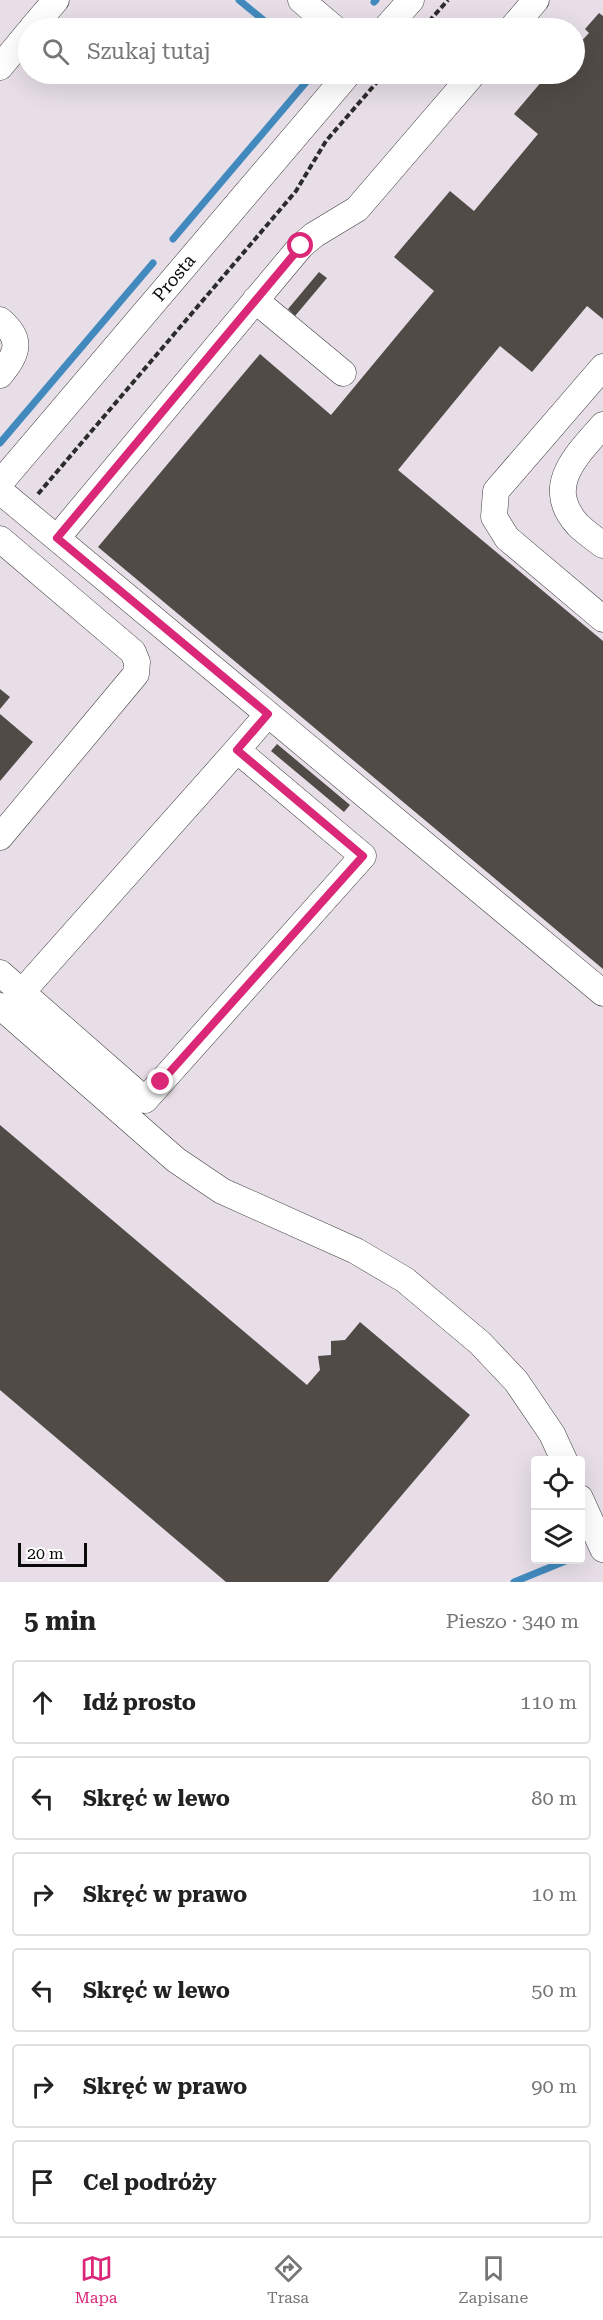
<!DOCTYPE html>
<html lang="pl">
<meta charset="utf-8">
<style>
body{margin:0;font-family:"Roboto Serif",serif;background:#f2f2f2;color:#222}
.controls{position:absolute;right:18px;bottom:18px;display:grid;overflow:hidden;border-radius:6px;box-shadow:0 6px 24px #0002}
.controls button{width:54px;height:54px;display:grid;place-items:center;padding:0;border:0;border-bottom:2px solid #e0e0e0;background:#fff;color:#222;font:30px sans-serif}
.scale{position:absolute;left:18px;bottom:15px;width:69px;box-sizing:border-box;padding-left:6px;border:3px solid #0a0a0a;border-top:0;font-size:16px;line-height:21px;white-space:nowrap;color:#0a0a0a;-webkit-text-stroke:4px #fff;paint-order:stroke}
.stop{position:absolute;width:18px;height:18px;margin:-14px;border:4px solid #db2777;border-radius:50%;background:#fff}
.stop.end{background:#db2777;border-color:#fff;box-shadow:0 2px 6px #0008}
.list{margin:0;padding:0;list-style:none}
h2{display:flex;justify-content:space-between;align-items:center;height:78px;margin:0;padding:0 24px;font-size:26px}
h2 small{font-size:20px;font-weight:400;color:#767676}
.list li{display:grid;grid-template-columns:39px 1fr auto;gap:18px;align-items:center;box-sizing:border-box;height:84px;margin:0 12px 12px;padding:0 12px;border:2px solid #e0e0e0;border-radius:6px}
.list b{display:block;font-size:22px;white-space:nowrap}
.list em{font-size:20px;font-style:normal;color:#767676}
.icon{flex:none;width:33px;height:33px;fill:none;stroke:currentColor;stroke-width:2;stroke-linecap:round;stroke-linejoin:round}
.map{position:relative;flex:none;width:603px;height:1582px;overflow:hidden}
.search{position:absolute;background:#fff;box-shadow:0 6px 24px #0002;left:18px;right:18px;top:18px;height:66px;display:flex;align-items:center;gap:15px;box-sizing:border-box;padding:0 21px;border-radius:33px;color:#767676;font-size:22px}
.sheet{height:654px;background:#fff}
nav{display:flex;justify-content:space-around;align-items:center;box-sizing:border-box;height:84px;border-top:2px solid #e0e0e0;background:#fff;font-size:16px;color:#767676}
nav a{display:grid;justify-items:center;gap:3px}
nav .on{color:#db2777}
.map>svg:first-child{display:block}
</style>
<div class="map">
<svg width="603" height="1582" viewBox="0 0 603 1582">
<rect width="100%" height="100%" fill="#fdf9e9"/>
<path fill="#e7dee8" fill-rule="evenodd" d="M0,0H603V1582H0ZM28,28H574V74H28ZM536,1460H580V1560H536Z"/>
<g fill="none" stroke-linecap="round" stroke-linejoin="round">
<path stroke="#428abe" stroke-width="7" d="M239,0L273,28
M374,2L376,0
M173,239L313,74
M0,443L153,263
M514,1582L568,1560"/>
</g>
<path fill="#514b47" d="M599,13L603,16V319L587,306L532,372L500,346L398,470L603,641V969L98,547L260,354L331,415L434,291L394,257L450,191L474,211L538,134L514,114L548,74H574V49L589,33L585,29Z
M319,272L327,278L295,316L288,309Z
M0,689L10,697L0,709Z
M0,714L33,742L0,781Z
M277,744L350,805L344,812L271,751Z
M0,1125L307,1385L320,1370L318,1356L331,1355V1341L345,1340L360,1322L470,1415L328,1582H226L0,1390Z"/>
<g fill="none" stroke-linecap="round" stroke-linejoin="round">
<defs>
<path id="minor" d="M301,0L334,28
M32,28L56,0
M386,28L411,0
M512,28L536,0
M0,67L28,33
M255,300L343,373
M0,320C24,340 17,354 0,375
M603,367L496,491L494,517L507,538L603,619
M603,425C578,454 542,486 578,525C585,532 595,539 603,545
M0,483L348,74
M0,491L603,993
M57,538L301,246L314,235L357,209L473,74
M0,539L133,652L137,662L136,674L0,837
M237,750L268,714
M0,973L145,1100L363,856L237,750L22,992
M0,1006L176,1160L222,1191L356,1251L405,1280L480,1343L516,1381L552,1434L564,1460
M580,1498L603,1549"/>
</defs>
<use href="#minor" stroke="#3d3d3d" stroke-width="27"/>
<path stroke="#2c2c2c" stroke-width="4" stroke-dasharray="6 3" stroke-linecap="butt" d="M423,28L448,0
M38,494L296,191L326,141L384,74"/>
<use href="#minor" stroke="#fff" stroke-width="26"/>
</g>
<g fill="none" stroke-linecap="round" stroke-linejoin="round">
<path stroke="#db2777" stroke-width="8" d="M161,1082L363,856L237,750L268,714L57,538L301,246"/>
</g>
<g text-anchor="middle" stroke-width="6" stroke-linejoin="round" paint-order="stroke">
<g font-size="18" fill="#0a0a0a" stroke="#fff">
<text transform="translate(174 278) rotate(-50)" y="6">Prosta</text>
</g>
</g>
</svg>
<div class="controls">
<button><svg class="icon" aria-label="locate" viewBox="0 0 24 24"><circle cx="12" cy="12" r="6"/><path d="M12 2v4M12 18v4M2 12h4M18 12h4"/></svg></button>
<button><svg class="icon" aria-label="layers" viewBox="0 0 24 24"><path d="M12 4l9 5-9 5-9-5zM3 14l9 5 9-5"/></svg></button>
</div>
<div class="scale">20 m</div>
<div class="stop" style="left:301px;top:246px"></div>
<div class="stop end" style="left:161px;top:1082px"></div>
<div class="search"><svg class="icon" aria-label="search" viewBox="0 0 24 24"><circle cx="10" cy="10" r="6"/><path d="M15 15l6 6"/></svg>Szukaj tutaj</div>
</div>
<section class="sheet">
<h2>5 min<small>Pieszo · 340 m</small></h2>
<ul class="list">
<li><svg class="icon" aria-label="ahead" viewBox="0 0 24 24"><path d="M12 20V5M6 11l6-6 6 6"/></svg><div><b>Idź prosto</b></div><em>110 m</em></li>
<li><svg class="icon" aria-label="left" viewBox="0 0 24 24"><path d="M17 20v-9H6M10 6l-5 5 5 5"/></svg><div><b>Skręć w lewo</b></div><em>80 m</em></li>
<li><svg class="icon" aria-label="right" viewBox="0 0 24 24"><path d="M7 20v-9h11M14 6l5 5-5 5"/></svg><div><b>Skręć w prawo</b></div><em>10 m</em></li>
<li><svg class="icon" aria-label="left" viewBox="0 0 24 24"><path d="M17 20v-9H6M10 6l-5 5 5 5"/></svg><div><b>Skręć w lewo</b></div><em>50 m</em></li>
<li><svg class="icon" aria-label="right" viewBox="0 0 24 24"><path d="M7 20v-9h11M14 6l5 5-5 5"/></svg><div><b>Skręć w prawo</b></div><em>90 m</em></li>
<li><svg class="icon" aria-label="arrive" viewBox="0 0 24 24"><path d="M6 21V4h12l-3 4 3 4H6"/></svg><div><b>Cel podróży</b></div></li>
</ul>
</section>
<nav>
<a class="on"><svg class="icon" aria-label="map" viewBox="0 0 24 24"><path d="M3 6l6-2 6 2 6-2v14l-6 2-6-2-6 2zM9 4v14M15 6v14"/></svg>Mapa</a>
<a><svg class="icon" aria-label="directions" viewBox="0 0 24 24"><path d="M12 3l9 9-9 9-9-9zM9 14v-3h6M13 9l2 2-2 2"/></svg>Trasa</a>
<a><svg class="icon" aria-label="saved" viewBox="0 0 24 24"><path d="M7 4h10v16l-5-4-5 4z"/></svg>Zapisane</a>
</nav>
